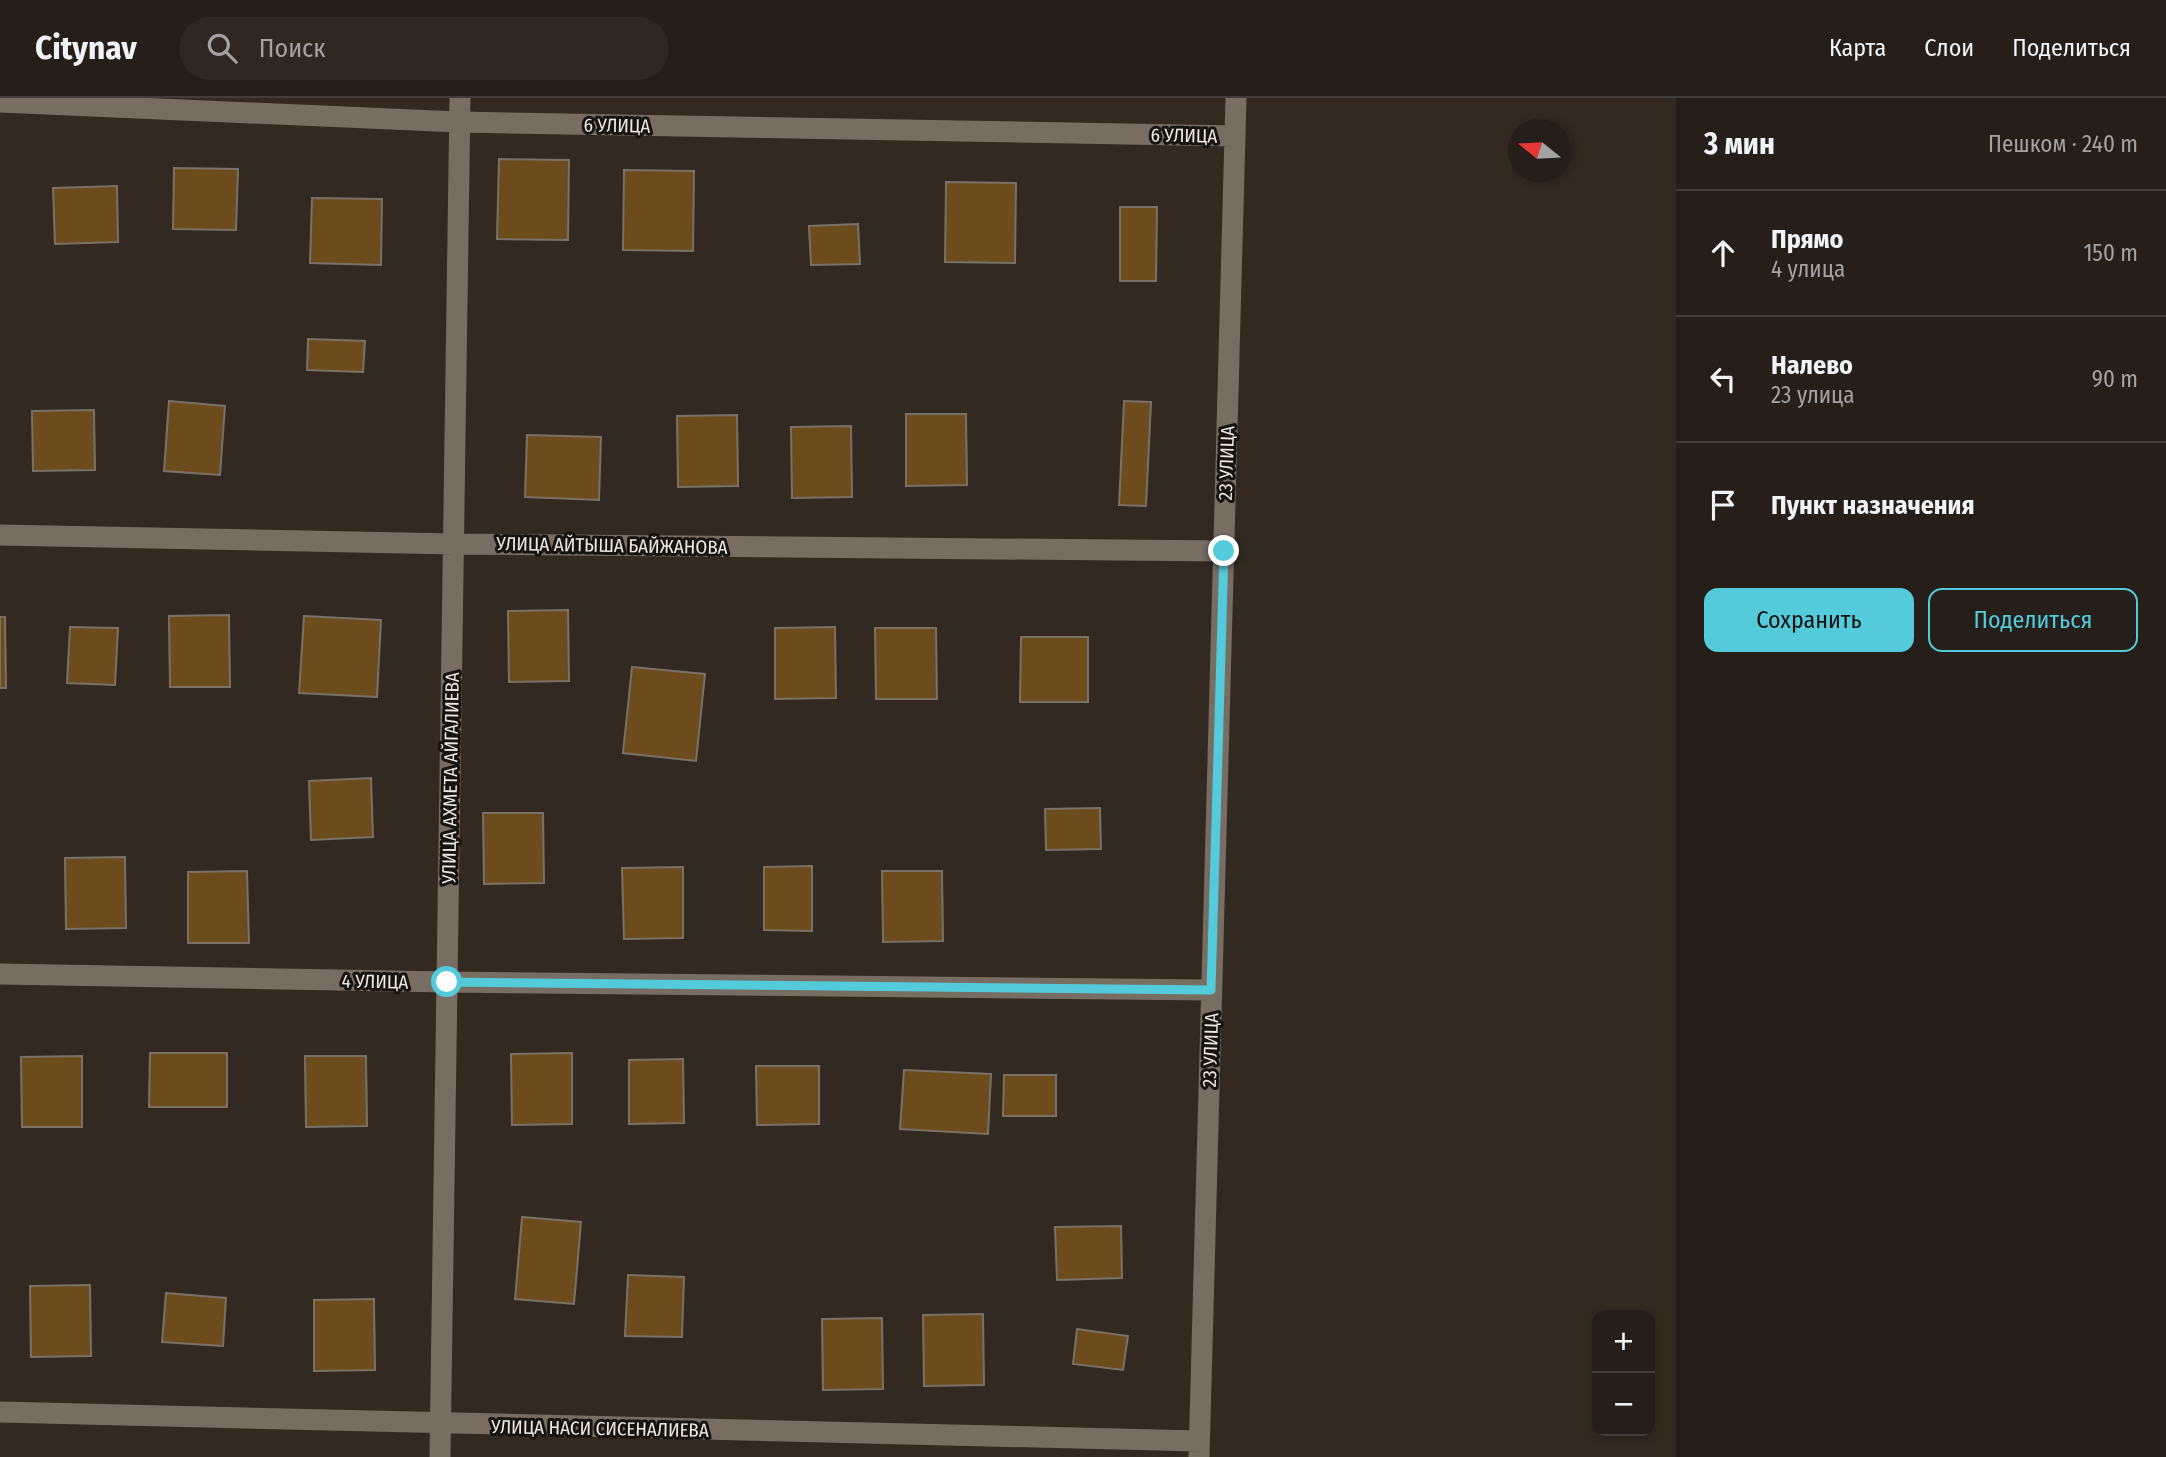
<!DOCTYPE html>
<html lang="ru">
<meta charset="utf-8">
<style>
body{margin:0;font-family:"Fira Sans Condensed",sans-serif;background:#2e2722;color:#f1f3f6}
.controls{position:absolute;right:21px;bottom:21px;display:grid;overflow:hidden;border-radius:14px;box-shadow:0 4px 10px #0003}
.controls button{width:63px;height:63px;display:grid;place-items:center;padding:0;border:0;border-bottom:2px solid #423d38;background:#261f19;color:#f1f3f6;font:35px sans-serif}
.compass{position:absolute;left:1508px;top:21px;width:63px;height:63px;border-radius:50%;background:#261f19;box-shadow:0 4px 10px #0003;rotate:288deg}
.stop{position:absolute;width:21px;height:21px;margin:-16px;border:5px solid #53cbdb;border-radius:50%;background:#fff}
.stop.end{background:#53cbdb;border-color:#fff;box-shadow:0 2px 7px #0008}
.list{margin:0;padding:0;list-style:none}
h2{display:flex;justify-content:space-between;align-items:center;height:91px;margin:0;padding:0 28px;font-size:30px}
h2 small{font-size:23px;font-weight:400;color:#a4a2a2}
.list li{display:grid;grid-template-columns:46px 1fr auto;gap:21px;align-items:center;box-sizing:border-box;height:126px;padding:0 28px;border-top:2px solid #423d38}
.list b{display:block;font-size:26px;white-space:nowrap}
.list p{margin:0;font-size:23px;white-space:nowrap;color:#a4a2a2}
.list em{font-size:23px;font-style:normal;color:#a4a2a2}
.actions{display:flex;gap:14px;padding:21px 28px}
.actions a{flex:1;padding:16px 0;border:2px solid #53cbdb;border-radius:14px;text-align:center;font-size:24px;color:#53cbdb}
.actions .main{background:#53cbdb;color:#111}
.icon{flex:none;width:38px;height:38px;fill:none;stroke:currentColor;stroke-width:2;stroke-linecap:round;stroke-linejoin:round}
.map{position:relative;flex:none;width:1676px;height:1359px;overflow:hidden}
header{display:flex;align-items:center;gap:42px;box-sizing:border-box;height:98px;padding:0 35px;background:#261f19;border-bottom:2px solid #423d38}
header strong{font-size:33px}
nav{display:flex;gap:38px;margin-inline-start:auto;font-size:24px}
.search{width:490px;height:63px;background:#2e2722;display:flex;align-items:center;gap:18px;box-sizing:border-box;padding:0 24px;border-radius:38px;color:#a4a2a2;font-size:26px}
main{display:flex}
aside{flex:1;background:#261f19}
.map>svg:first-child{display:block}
</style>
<header>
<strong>Citynav</strong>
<div class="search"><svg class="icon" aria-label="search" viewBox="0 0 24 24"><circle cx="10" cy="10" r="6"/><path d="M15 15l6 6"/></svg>Поиск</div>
<nav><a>Карта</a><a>Слои</a><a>Поделиться</a></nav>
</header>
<main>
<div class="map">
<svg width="1676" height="1359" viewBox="0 0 1676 1359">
<rect width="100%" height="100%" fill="#322921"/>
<path fill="#6c4b1c" stroke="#7a7166" stroke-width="2" d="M499,61L569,62L568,142L497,141Z
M174,70L238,71L236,132L173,131Z
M624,72L694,73L693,153L623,152Z
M946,84L1016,85L1015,165L945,164Z
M117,88L118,144L55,146L53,90Z
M312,100L382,101L381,167L310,165Z
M1120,109H1157L1156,183H1120Z
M858,126L860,166L811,167L809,128Z
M308,241L365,243L363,274L307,272Z
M169,303L225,308L220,377L164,373Z
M1124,303L1151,304L1146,408L1119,407Z
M94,312L95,372L33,373L32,313Z
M906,316H966L967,387L906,388Z
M737,317L738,388L678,389L677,318Z
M851,328L852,399L792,400L791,329Z
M527,337L601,339L599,402L525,399Z
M568,512L569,583L509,584L508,513Z
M229,517L230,589H170L169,518Z
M304,518L381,522L377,599L299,595Z
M0,519H5L6,590H0Z
M70,529L118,530L115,587L67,585Z
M835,529L836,600L775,601V530Z
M875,530H936L937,601H876Z
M1021,539H1088V604H1020Z
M632,569L705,576L696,663L623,655Z
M371,680L373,739L311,742L309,683Z
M1100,710L1101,751L1046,752L1045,711Z
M483,715H543L544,785L484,786Z
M125,759L126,830L66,831L65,760Z
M812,768V833L764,832V769Z
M683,769V840L624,841L622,770Z
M247,773L249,845H188V774Z
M882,773H942L943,843L883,844Z
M150,955H227V1009H149Z
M572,955V1026L512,1027L511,956Z
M82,958V1029H22L21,959Z
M305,958H366L367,1028L306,1029Z
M683,961L684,1025L629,1026V962Z
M756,968H819V1026L757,1027Z
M904,972L991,976L988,1036L900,1031Z
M1004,977H1056V1018H1003Z
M522,1119L581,1124L574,1206L515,1201Z
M1121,1128L1122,1180L1057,1182L1055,1129Z
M628,1177L684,1179L682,1239L625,1238Z
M90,1187L91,1258L31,1259L30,1188Z
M166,1195L226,1200L223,1248L162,1244Z
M374,1201L375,1272L314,1273V1202Z
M983,1216L984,1287L924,1288L923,1217Z
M882,1220L883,1291L823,1292L822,1221Z
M1077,1231L1128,1238L1123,1272L1073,1266Z"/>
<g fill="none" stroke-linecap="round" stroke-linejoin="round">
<path stroke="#776d63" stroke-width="21" d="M0,4L459,24L1235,38
M0,437L454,446L1224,453
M0,876L447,884L1211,892
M0,1314L1199,1343
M440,1359L460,0
M1199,1359L1236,0"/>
</g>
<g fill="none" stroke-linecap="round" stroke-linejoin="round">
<path stroke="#53cbdb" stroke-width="9" d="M447,884L1211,892L1224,453"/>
</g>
<g text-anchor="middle" stroke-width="6" stroke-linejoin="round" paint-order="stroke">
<g font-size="19" fill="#eee8e2" stroke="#17130f">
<text transform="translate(617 27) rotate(1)" y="7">6 УЛИЦА</text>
<text transform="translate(1184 37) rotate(1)" y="7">6 УЛИЦА</text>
<text transform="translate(1226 365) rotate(-88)" y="7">23 УЛИЦА</text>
<text transform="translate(612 447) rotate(1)" y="7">УЛИЦА АЙТЫША БАЙЖАНОВА</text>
<text transform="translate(450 680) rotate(-89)" y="7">УЛИЦА АХМЕТА АЙГАЛИЕВА</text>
<text transform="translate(375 883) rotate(1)" y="7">4 УЛИЦА</text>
<text transform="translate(1210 952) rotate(-88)" y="7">23 УЛИЦА</text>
<text transform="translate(600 1330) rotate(1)" y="7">УЛИЦА НАСИ СИСЕНАЛИЕВА</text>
</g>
</g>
</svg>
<div class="controls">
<button>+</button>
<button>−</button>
</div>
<svg class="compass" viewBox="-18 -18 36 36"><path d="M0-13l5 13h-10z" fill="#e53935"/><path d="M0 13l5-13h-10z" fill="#a4a2a2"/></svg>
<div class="stop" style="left:447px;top:884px"></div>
<div class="stop end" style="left:1224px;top:453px"></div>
</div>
<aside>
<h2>3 мин<small>Пешком · 240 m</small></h2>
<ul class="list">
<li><svg class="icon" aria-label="ahead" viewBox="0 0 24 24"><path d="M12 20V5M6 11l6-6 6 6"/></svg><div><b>Прямо</b><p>4 улица</p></div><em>150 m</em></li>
<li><svg class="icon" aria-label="left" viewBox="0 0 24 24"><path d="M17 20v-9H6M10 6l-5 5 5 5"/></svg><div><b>Налево</b><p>23 улица</p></div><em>90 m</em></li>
<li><svg class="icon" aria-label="arrive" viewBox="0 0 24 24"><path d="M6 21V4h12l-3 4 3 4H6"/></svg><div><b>Пункт назначения</b></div></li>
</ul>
<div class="actions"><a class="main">Сохранить</a><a>Поделиться</a></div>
</aside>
</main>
